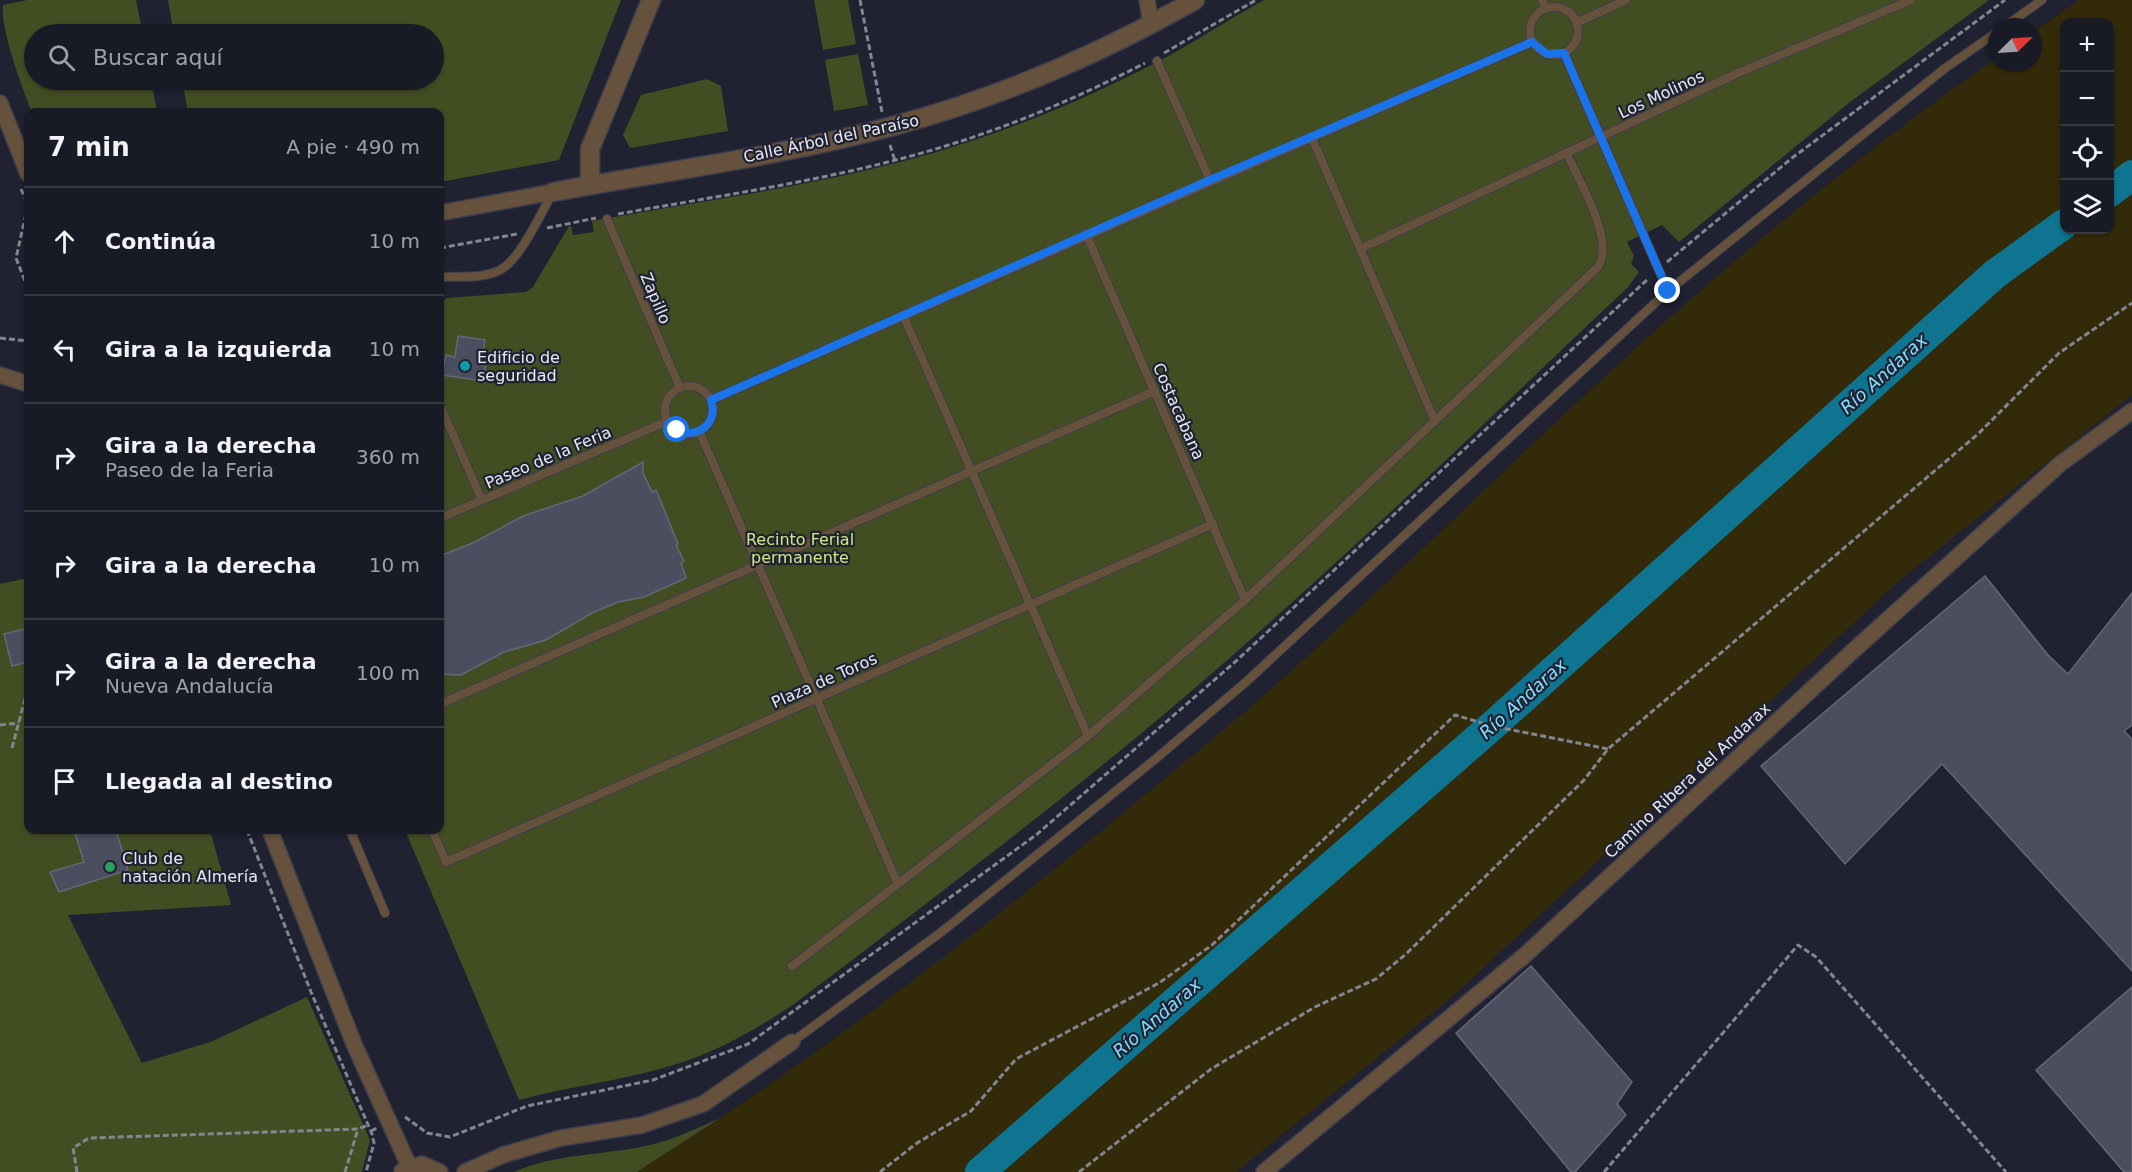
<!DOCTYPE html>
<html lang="es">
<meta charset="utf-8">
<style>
body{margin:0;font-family:"DejaVu Sans",sans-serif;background:#252732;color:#f1f3f6}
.controls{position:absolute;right:18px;top:18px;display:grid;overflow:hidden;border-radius:12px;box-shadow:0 2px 4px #0004}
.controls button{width:54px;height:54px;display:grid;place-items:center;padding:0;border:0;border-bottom:2px solid #363842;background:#181a25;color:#f1f3f6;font:30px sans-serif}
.compass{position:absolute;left:1988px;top:18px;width:54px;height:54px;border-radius:50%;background:#181a25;box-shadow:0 2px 4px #0004;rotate:66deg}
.stop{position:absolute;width:18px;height:18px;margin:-14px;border:4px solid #1a73e8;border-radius:50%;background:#fff}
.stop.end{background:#1a73e8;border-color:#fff;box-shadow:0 2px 6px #0008}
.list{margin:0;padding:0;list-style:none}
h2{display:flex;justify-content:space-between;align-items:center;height:78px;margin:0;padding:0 24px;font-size:26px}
h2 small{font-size:20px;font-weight:400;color:#9fa1a7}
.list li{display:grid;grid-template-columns:39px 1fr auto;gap:18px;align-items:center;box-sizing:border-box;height:108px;padding:0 24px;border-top:2px solid #363842}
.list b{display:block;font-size:22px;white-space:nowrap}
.list p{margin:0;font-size:20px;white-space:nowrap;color:#9fa1a7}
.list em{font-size:20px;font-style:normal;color:#9fa1a7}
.icon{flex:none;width:33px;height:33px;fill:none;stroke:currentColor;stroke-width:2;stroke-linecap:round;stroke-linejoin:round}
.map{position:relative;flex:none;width:2132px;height:1172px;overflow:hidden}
.search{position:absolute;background:#181a25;box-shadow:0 2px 4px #0004;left:24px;top:24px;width:420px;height:66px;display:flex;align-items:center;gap:15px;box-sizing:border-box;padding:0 21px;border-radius:33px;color:#9fa1a7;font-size:22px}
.panel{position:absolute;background:#181a25;box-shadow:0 2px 4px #0004;left:24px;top:108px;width:420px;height:726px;border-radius:12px}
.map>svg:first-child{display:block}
</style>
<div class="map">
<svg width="2132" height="1172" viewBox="0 0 2132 1172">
<rect width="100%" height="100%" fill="#202231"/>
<path fill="#434d22" d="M28,0H136L143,34H34V80H151L157,112H32C22,88 0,28 3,5Z
M168,0H621L559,160L440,182V112H188L182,80H434V34H174Z
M814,0H848L856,44L823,50Z
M1264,0H1989L1850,102L1679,242L1662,225L1627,242L1634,256L1631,264L1639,272L1628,287C1481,426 1335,569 1181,700C1056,806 925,905 794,1004C754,1031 713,1054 667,1067C618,1081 567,1087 519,1100L405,830H440V302L447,298L526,292L533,287L569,226H571L573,235L594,232L592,221C723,197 857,181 983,137C1048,115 1113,86 1174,53C1204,36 1233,17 1264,0Z
M858,54L868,105L834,111L825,60Z
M707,79L721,86L728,131L630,148L623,135L641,95Z
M28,578V830H210L231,905L68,915L142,1063L213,1041L307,997L370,1140L362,1172H0V584Z
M720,1118L637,1172H514C554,1154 603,1155 646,1146C672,1140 696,1129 720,1118Z"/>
<path fill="#332a09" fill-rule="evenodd" d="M2079,0H2132V395L1901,579L1452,997L1236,1172H637C664,1154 692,1137 719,1119C865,1021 1006,911 1141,798C1184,762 1228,727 1270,690C1402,572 1527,446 1658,328C1765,233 1880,139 1997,58V63H2033V32ZM2064,22H2110V230H2064Z"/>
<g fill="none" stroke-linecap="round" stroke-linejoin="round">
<path stroke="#0f748f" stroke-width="30" d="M2110,192L2132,175
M980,1172L1492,726L1995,274L2064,224"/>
</g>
<path fill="#4b4e5e" stroke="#646778" stroke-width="1.5" d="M458,336L485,340L483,357L487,358L483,381L442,375L446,355L455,357Z
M643,462V473L652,492L656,490L678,544L676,545L684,561L681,563L686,578L644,597L618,602L592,613L546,640L504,652L461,675L440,674V556L475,542L523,516L583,496Z
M1985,576L2048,655L2068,674L2132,593V725L2124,731L2132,739V971L1942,764L1845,864L1761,766Z
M28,628V662L12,666L4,634Z
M74,830H116L128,870L59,892L50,872L84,862Z
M1531,966L1632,1082L1617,1104L1626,1115L1575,1172H1571L1456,1033Z
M2132,987V1172H2124L2036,1070Z"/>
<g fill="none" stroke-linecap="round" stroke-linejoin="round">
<defs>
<path id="service" d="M1542,0L1546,8
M1530 31a24 24 0 1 1 48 0a24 24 0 1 1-48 0Z
M1576,23L1626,0
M2004,27L2042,0
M1564,53L1668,291
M1157,61L1210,180
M1311,136L1435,421
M607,219L680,388
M1086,234L1245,600
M1360,249L1738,73L1911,0
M440,277C458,276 483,279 500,270C520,260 541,213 553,192
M903,315L1088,736
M665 410a24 24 0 1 1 48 0a24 24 0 1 1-48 0Z
M711,400L1532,42
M440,405L482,500
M699,431L898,884L792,966
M440,518L668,421
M440,704L1155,391
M350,830L385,913
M432,830L446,862L1213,524
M898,884L1088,736L1245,600L1597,268C1617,243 1579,181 1567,154
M792,1042L944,930L1153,761L1246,682L1668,291L1944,69L1997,32"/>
<path id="minor" d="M1147,0L1151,24
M0,103L28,174
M440,213L553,192
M0,375L28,384
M270,830L354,1044L409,1166
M402,1171L422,1164L440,1172
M465,1172L503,1155L561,1138L642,1125L703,1104L792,1042
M1264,1172L1524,956L1854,650L2060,464L2132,411"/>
<path id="tertiary" d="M590,185V149L651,0
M553,192C666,171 782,156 893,126C999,98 1100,54 1195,0"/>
</defs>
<use href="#service" stroke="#3c3e4c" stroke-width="10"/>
<use href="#minor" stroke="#3c3e4c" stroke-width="18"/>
<use href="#tertiary" stroke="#3c3e4c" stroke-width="21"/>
<path stroke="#838591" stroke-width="3" stroke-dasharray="6 3" stroke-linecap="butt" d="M860,0L882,112
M1164,53L1256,0
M890,145L895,161
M21,189L28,205L16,258L28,289
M618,214C729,194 844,178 952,144C1019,123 1083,95 1145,63
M547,228L596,218
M440,248L517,234
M1667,262L1792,158L2005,0
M0,338L28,341
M0,725L19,723
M12,748L25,699
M247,830L311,992L372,1134L374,1143L366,1172
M405,1117L427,1133L450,1137L527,1106L653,1080L748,1044L1036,835L1235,662L1649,278
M371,1131L377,1128
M77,1172L73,1148L89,1138L358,1129L368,1125
M345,1172L358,1129
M880,1172L917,1143L971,1111L1016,1059L1159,983L1212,945L1455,715L1492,726L1608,749
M1079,1172L1211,1069L1315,1007L1376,979L1406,954L1584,780L1608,749L1978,434L2059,353L2132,303
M1604,1172L1798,945L1816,957L2006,1172"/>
<use href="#service" stroke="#65513c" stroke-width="8"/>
<use href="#minor" stroke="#65513c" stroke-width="15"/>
<use href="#tertiary" stroke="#65513c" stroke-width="18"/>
</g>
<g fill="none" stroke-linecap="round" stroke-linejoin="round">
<path stroke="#1a73e8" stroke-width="8" d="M677,430C698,440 719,422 711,400L1210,180L1532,42L1547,54L1564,53L1668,291"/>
</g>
<circle fill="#0f9aa8" stroke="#202231" stroke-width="2" cx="465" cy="366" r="6"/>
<circle fill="#2e9e5b" stroke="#202231" stroke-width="2" cx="110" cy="867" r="6"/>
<g text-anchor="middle" stroke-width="4.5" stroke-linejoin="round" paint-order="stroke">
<g font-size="16" fill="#e8eaf4" stroke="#202231">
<text transform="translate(1661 94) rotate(-25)" y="6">Los Molinos</text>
<text transform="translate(831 138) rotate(-12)" y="6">Calle Árbol del Paraíso</text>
<text transform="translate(656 298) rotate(67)" y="6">Zapillo</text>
<text transform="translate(1179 411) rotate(66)" y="6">Costacabana</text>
<text transform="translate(548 457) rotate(-23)" y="6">Paseo de la Feria</text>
<text transform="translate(824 680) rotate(-24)" y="6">Plaza de Toros</text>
<text transform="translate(1687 780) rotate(-43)" y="6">Camino Ribera del Andarax</text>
</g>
<g font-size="16" fill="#e8eaf4" stroke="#202231" text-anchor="start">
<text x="477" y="363">Edificio de<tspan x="477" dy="18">seguridad</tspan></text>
<text x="122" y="864">Club de<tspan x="122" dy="18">natación Almería</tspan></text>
</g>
<g font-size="16" fill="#d0e889" stroke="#202231">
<text x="800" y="545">Recinto Ferial<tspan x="800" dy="18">permanente</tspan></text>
</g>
<g font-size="18" font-style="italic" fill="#82defe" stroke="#202231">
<text transform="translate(1884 374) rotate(-42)" y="6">Río Andarax</text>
<text transform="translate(1523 699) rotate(-42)" y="6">Río Andarax</text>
<text transform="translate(1157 1018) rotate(-41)" y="6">Río Andarax</text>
</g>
</g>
</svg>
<div class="controls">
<button>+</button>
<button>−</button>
<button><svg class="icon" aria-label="locate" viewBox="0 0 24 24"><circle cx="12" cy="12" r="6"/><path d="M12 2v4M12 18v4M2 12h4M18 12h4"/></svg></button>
<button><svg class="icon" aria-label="layers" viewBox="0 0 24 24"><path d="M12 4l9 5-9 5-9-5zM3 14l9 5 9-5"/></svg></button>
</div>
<svg class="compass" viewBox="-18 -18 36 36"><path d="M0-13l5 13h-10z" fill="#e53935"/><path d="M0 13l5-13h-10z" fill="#9fa1a7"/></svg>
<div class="stop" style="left:677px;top:430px"></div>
<div class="stop end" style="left:1668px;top:291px"></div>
<div class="search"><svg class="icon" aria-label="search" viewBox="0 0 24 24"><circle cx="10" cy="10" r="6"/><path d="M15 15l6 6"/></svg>Buscar aquí</div>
<section class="panel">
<h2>7 min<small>A pie · 490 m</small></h2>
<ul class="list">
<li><svg class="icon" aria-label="ahead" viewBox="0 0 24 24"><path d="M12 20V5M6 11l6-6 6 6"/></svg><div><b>Continúa</b></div><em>10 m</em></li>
<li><svg class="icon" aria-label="left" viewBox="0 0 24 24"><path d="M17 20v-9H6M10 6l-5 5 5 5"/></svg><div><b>Gira a la izquierda</b></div><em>10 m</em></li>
<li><svg class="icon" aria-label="right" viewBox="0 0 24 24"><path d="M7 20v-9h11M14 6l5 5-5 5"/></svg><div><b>Gira a la derecha</b><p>Paseo de la Feria</p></div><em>360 m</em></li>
<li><svg class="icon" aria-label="right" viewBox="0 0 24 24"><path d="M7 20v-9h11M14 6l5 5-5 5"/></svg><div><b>Gira a la derecha</b></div><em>10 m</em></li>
<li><svg class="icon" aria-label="right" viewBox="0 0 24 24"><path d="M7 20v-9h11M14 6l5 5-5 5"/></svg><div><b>Gira a la derecha</b><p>Nueva Andalucía</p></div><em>100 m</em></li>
<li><svg class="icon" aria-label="arrive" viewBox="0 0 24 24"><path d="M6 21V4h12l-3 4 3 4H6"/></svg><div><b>Llegada al destino</b></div></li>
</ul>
</section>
</div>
